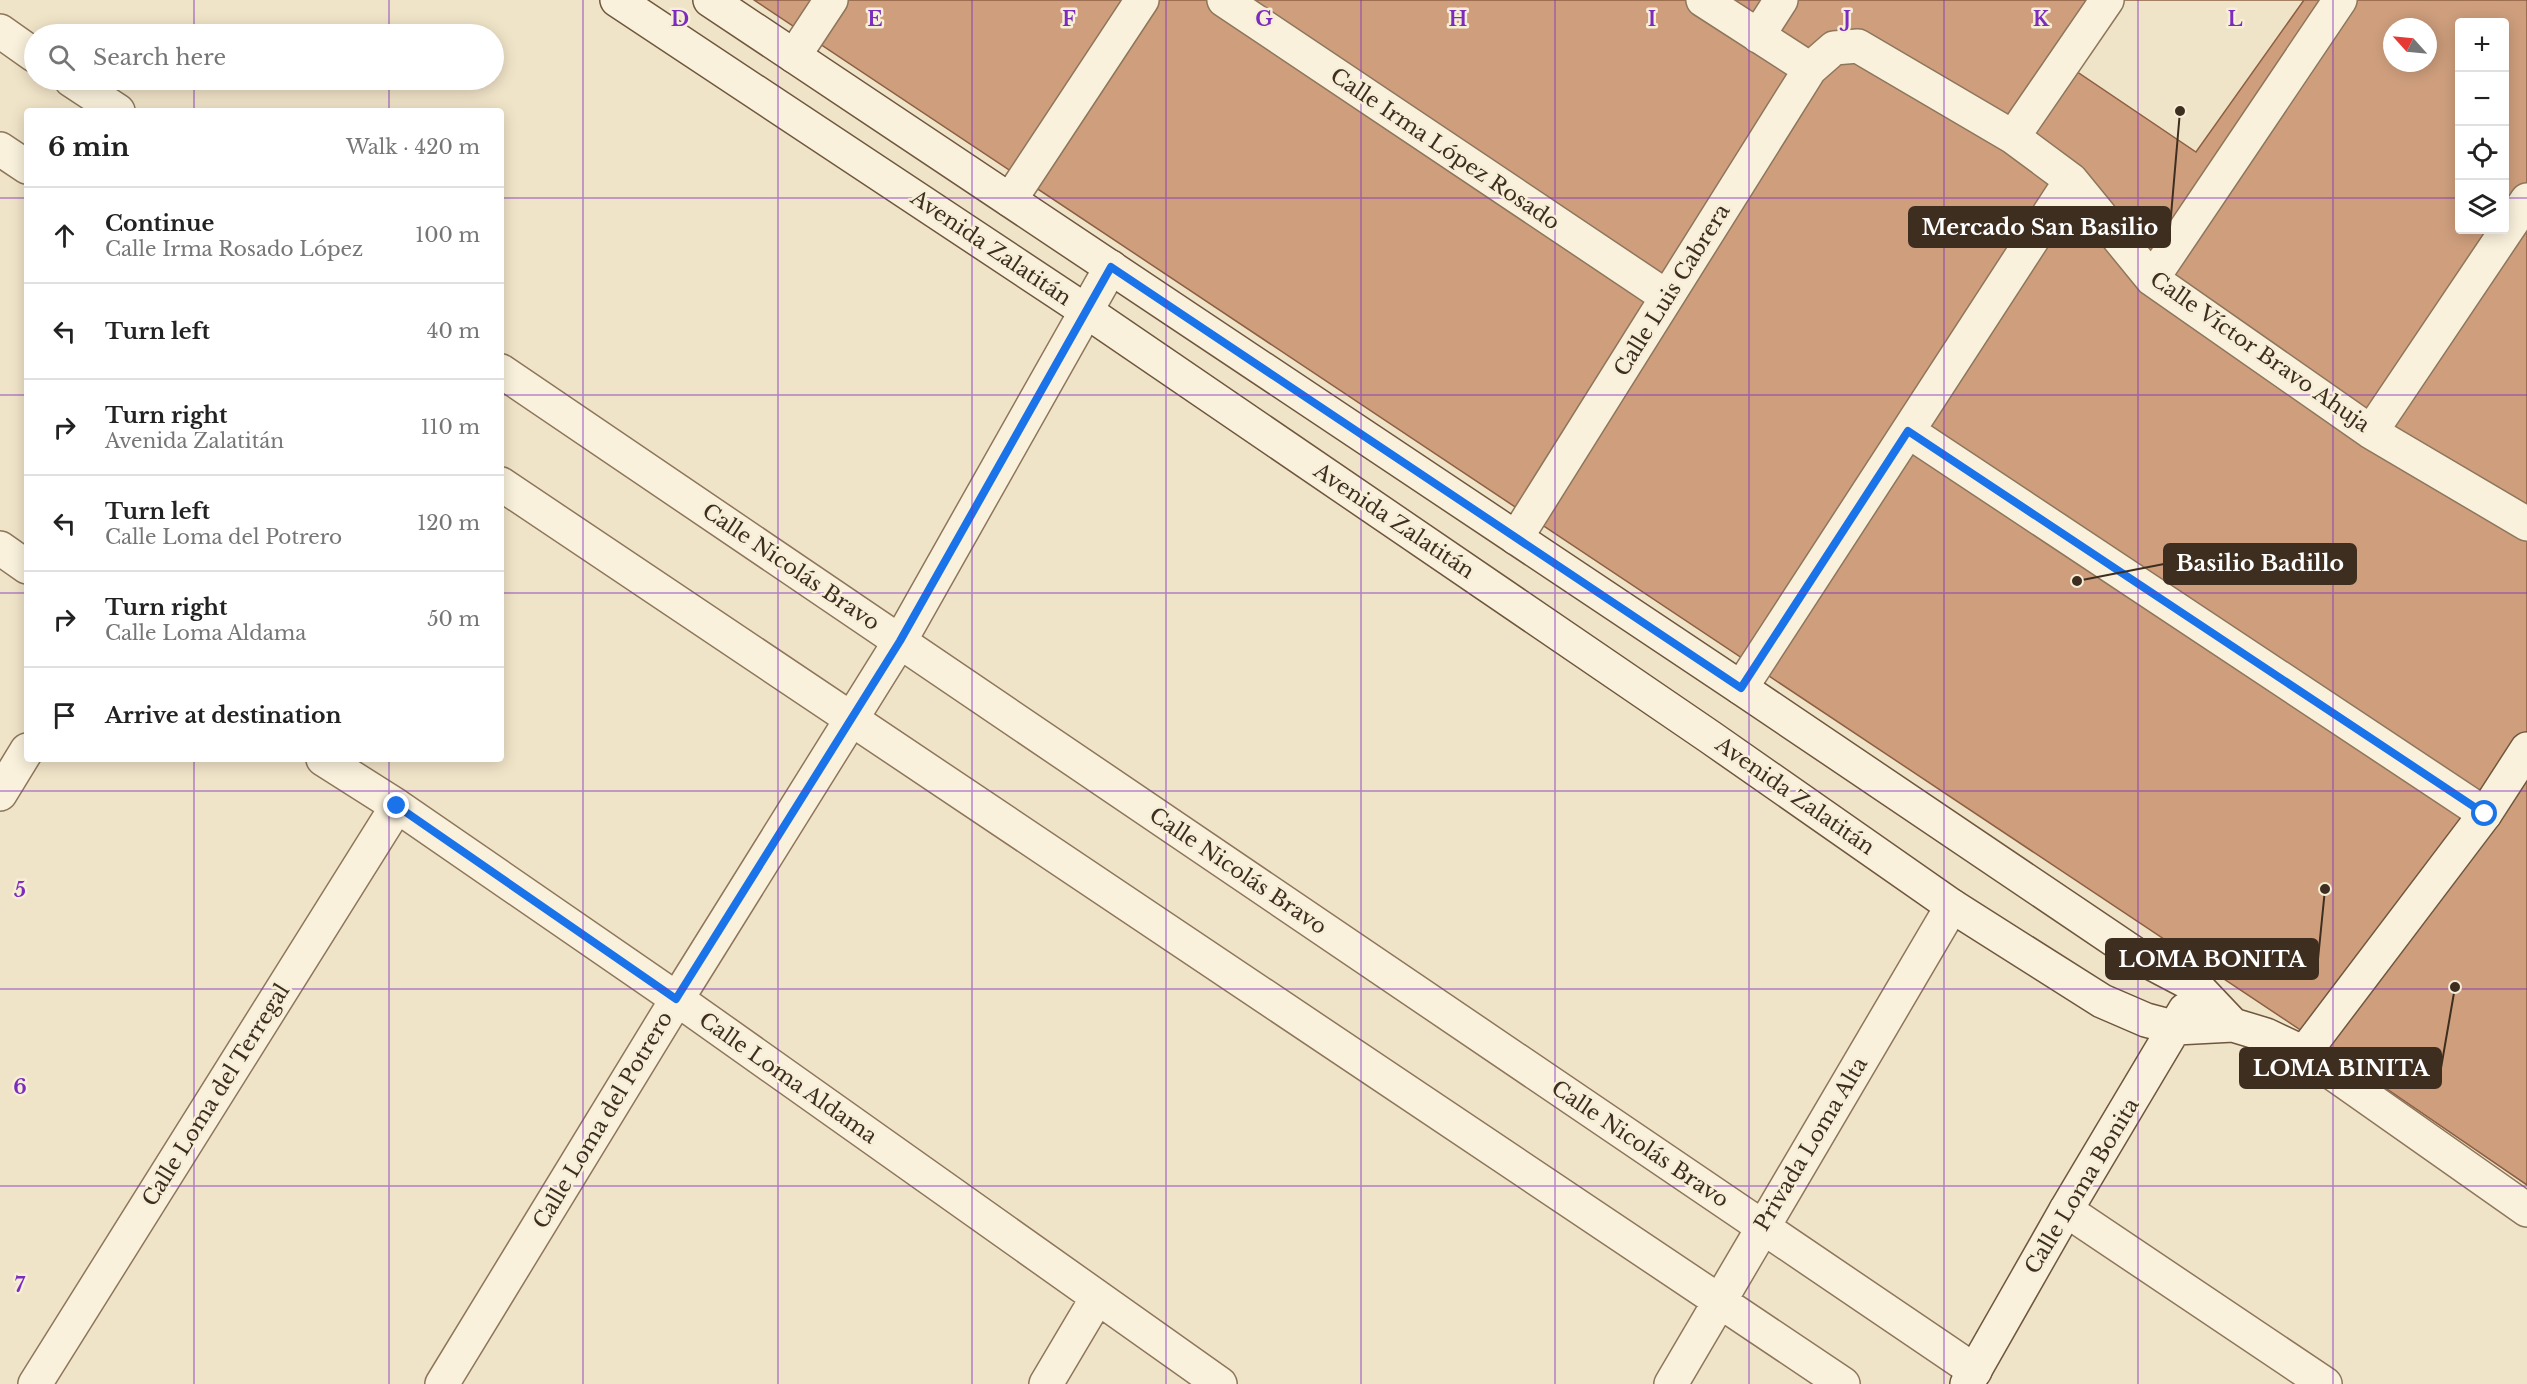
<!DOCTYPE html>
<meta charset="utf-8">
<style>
body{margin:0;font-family:"Libre Baskerville",serif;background:#f2f2f2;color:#222}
.controls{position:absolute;right:18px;top:18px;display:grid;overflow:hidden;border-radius:6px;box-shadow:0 3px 15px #0003}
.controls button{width:54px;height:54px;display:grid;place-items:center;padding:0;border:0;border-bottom:2px solid #e0e0e0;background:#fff;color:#222;font:30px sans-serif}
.compass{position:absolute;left:2383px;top:18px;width:54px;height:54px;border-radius:50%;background:#fff;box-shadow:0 3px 15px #0003;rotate:297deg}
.stop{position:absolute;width:18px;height:18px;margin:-14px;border:4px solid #1a73e8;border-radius:50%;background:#fff}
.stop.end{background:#1a73e8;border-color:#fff;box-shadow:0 2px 6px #0008}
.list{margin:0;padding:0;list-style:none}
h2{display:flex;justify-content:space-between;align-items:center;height:78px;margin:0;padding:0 24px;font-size:26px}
h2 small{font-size:20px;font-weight:400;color:#767676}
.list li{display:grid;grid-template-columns:39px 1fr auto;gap:18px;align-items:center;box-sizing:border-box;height:96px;padding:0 24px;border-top:2px solid #e0e0e0}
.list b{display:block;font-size:22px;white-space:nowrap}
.list p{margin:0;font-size:20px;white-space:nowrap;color:#767676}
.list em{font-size:20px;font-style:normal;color:#767676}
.icon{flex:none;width:33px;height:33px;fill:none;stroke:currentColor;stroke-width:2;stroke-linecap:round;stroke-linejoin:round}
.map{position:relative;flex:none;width:2527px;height:1384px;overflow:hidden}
.search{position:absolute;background:#fff;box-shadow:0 3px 15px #0003;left:24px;top:24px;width:480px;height:66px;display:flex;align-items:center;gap:15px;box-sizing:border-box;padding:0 21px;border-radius:33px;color:#767676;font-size:22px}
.panel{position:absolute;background:#fff;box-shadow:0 3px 15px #0003;left:24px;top:108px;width:480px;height:654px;border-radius:6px}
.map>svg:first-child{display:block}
</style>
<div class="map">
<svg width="2527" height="1384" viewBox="0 0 2527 1384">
<rect width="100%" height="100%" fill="#f0e4c8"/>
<path fill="#cf9f7d" stroke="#8d5f41" stroke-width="1.5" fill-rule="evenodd" d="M754,0H2527V1185L2314,1039ZM2460,22H2504V230H2460ZM2392,27H2428V63H2392Z
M2119,0H2304L2196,152L2073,69Z"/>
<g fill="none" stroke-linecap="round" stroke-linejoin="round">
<defs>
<path id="street" d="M1224,0L1667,297
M1703,0L1810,69
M0,31L34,55
M1758,36L1781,0
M794,56L831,0
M71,80L118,111
M2013,137L2107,0
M0,149L27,167
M1010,200L1142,0
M2152,279L2340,0
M501,371L1975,1371
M1908,431L2485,814
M2371,432L2527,200
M501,484L1843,1384
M1516,538L1810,69L1834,48L1858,46L2013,137L2071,180L2152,279L2371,432L2527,524
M0,548L27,567
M1741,688L2071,180
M323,759L397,806L677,999L1220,1384
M0,794L27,750
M2304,1053L2527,1210
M2066,1210L2325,1384
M35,1384L397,806
M442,1384L677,999L900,641L1111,267
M1046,1384L1097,1298
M1671,1384L1952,906"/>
<path id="secondary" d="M617,0L1086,311L1710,737L1952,906L2102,1001L2146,1020L2176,1028L2233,1025L2266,1035L2304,1053L2485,814L2527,749
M710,0L1741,688L2138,956L2197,987L2233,1025
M1967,1384L2066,1210L2185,1010"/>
</defs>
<use href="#street" stroke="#8d765c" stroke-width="36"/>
<use href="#secondary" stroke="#6f573f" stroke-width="36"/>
<use href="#street" stroke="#faf1dc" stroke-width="33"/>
<use href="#secondary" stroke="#faf1dc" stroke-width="33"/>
</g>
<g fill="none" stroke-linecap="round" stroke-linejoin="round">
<path stroke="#1a73e8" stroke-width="8" d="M397,806L676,999L900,641L1111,267L1741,688L1908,431L2485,814"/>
</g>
<path fill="none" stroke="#7b2cbf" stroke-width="1.5" stroke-opacity="0.55" d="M194,0V34M389,0V34M583,0V1384M778,0V1384M972,0V1384M1166,0V1384M1361,0V1384M1555,0V1384M1749,0V1384M1944,0V1384M2138,0V1384M2333,0V1384M194,80V111M389,80V111M0,198H27M501,198H2460M2504,198H2527M0,395H27M501,395H2527M0,593H27M501,593H2527M194,759V1384M389,759V1384M0,791H2527M0,989H2527M0,1186H2527"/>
<g text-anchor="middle" stroke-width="5" stroke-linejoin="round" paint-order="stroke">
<g font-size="21" fill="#3d2e20" stroke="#f7eed8">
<text transform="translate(1445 149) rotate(34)" y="7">Calle Irma López Rosado</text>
<text transform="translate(991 248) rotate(34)" y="7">Avenida Zalatitán</text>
<text transform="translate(1672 290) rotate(-58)" y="7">Calle Luis Cabrera</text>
<text transform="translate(2260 352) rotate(35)" y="7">Calle Víctor Bravo Ahuja</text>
<text transform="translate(1394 521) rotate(34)" y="7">Avenida Zalatitán</text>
<text transform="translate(791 567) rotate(34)" y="7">Calle Nicolás Bravo</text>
<text transform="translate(1795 796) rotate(35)" y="7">Avenida Zalatitán</text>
<text transform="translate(1238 871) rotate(34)" y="7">Calle Nicolás Bravo</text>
<text transform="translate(788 1078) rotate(35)" y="7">Calle Loma Aldama</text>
<text transform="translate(216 1095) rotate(-58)" y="7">Calle Loma del Terregal</text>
<text transform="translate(603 1120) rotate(-59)" y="7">Calle Loma del Potrero</text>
<text transform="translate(1640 1144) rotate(34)" y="7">Calle Nicolás Bravo</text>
<text transform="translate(1811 1144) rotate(-59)" y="7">Privada Loma Alta</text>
<text transform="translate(2082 1186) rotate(-59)" y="7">Calle Loma Bonita</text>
</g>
</g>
<g font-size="20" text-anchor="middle" font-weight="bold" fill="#7b2cbf" stroke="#f7eed8" stroke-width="5" stroke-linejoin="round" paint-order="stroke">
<text x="680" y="26">D</text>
<text x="875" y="26">E</text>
<text x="1069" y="26">F</text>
<text x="1264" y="26">G</text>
<text x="1458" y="26">H</text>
<text x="1652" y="26">I</text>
<text x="1847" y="26">J</text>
<text x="2041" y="26">K</text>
<text x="2235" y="26">L</text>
<text x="20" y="897">5</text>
<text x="20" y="1094">6</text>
<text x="20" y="1292">7</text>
</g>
<path fill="none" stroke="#3d2e20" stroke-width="2" d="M2180 111L2170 227M2077 581L2164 564M2325 889L2318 959M2455 987L2441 1068"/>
<g fill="#3d2e20" stroke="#f7eed8" stroke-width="2">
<circle cx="2180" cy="111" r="6"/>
<circle cx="2077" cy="581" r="6"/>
<circle cx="2325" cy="889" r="6"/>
<circle cx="2455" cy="987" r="6"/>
</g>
<g fill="#3d2e20" stroke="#3d2e20" stroke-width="2">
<rect x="1909" y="207" width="261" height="40" rx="6"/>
<rect x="2164" y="544" width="192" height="40" rx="6"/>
<rect x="2106" y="939" width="212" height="40" rx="6"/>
<rect x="2240" y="1048" width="201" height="40" rx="6"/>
</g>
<g font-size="22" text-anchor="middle" font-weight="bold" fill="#fff">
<text x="2040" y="235">Mercado San Basilio</text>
<text x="2260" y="571">Basilio Badillo</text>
<text x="2212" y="967">LOMA BONITA</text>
<text x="2341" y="1076">LOMA BINITA</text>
</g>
</svg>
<div class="controls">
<button>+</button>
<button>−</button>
<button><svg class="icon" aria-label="locate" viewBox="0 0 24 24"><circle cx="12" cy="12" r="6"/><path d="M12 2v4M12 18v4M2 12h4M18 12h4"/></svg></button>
<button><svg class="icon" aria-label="layers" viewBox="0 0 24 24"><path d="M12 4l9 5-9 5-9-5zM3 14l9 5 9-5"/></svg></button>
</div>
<svg class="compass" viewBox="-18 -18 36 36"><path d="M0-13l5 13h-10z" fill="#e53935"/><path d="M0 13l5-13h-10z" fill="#767676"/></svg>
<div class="stop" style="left:2485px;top:814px"></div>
<div class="stop end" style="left:397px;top:806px"></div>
<div class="search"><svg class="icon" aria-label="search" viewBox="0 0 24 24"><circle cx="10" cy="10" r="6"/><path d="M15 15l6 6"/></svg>Search here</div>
<section class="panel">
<h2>6 min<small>Walk · 420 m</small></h2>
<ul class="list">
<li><svg class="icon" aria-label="ahead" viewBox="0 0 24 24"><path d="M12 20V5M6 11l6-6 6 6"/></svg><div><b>Continue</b><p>Calle Irma Rosado López</p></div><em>100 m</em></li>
<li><svg class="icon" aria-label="left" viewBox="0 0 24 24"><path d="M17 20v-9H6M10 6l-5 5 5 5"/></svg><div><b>Turn left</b></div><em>40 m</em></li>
<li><svg class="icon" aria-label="right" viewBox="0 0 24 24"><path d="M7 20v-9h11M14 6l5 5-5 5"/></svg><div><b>Turn right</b><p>Avenida Zalatitán</p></div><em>110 m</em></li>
<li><svg class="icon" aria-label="left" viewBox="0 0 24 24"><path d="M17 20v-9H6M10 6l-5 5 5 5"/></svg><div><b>Turn left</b><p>Calle Loma del Potrero</p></div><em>120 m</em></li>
<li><svg class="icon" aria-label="right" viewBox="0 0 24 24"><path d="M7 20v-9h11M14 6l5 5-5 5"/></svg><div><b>Turn right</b><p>Calle Loma Aldama</p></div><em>50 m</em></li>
<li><svg class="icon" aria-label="arrive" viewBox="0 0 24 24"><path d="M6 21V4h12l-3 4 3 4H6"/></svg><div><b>Arrive at destination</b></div></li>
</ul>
</section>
</div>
